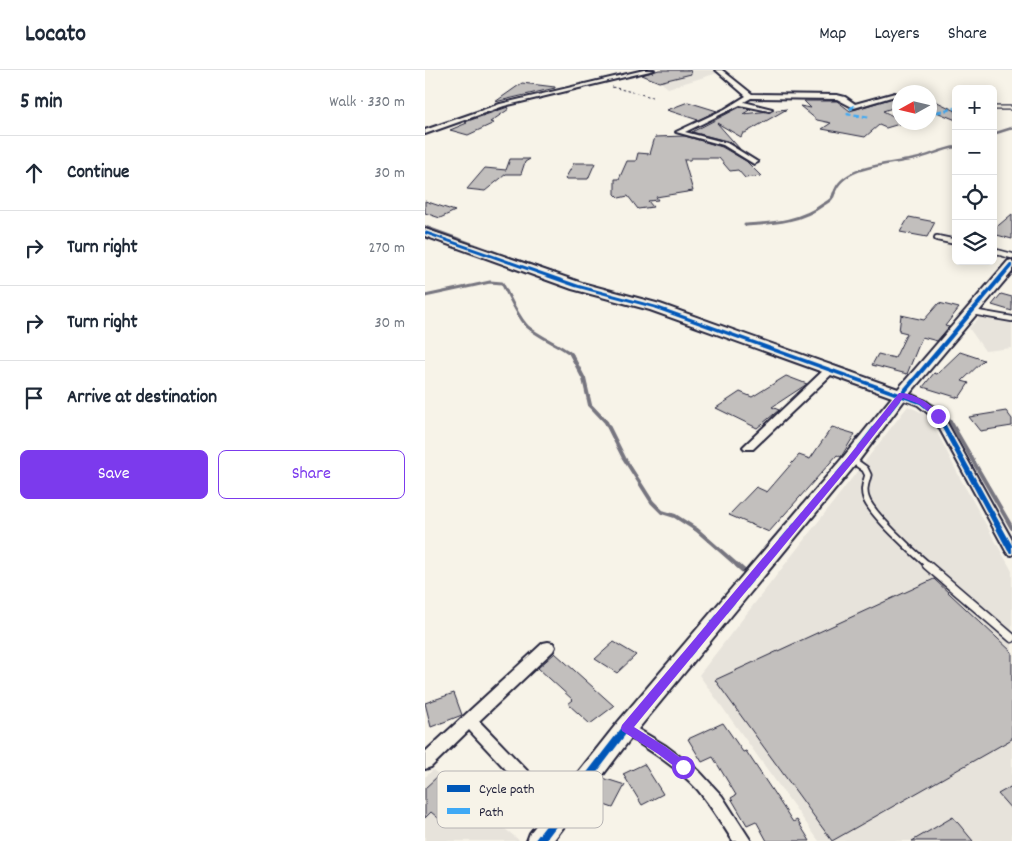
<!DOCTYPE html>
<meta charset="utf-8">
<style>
body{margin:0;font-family:Dekko,sans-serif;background:#f6f6f7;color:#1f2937}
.controls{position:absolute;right:15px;top:15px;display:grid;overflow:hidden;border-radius:8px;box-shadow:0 2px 12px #0003}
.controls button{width:45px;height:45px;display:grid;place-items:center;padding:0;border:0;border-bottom:1px solid #e0e1e3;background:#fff;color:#1f2937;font:25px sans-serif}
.compass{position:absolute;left:467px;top:15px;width:45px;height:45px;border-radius:50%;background:#fff;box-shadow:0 2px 12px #0003;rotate:262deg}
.stop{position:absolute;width:15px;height:15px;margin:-11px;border:4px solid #7c3aed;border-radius:50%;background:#fff}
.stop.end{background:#7c3aed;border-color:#fff;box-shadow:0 1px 5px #0008}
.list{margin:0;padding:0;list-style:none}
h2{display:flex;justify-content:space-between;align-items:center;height:65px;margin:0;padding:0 20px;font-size:21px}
h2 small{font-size:16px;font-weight:400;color:#747a83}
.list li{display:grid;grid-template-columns:32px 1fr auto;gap:15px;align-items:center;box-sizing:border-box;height:75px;padding:0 20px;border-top:1px solid #e0e1e3}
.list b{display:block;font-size:19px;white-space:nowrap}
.list em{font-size:16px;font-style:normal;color:#747a83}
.actions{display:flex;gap:10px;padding:15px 20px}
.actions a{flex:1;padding:11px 0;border:1px solid #7c3aed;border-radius:8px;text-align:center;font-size:18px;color:#7c3aed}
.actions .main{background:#7c3aed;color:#fff}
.icon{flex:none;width:28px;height:28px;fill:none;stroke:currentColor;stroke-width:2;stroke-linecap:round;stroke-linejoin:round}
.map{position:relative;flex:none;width:587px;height:771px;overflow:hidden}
header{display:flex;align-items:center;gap:30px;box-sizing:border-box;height:70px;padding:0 25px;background:#fff;border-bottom:1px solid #e0e1e3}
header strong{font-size:24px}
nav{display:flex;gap:28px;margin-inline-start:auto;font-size:18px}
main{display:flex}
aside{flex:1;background:#fff}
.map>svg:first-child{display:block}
</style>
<header>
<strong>Locato</strong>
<nav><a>Map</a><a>Layers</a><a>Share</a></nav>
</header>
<main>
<aside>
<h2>5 min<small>Walk · 330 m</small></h2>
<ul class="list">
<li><svg class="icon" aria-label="ahead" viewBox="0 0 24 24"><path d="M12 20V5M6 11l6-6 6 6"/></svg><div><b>Continue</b></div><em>30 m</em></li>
<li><svg class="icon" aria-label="right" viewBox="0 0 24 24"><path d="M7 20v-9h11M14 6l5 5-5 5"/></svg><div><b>Turn right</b></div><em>270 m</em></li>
<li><svg class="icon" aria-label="right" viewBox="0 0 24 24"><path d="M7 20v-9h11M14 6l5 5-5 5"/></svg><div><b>Turn right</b></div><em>30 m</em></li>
<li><svg class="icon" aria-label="arrive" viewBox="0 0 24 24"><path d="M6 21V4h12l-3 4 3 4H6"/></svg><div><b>Arrive at destination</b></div></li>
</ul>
<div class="actions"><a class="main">Save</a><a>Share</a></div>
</aside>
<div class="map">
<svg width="587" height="771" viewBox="0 0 587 771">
<rect width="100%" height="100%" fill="#f7f3e8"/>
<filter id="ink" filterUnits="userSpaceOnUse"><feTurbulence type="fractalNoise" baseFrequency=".02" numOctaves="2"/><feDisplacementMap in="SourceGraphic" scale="10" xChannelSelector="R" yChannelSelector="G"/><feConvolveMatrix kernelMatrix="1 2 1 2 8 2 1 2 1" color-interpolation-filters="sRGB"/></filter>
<g filter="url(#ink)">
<path fill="#e7e3db" d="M247,0H294L296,2L243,18L232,9Z
M587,243V278L560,281L544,258L554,248Z
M483,336L504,346L535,408L587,501V771H394L274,605Z
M8,700L95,771H0V707Z"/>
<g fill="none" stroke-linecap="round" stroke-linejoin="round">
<path stroke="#76747f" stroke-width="2.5" d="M568,64L587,58
M409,124C416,95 467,94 490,89C504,86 517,79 531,77"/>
<path stroke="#76747f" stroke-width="3" d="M320,155C349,153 375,152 399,134C404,131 408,129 409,123
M0,157L139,207
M0,226L65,212L77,213C84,226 91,243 101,255C109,265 143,279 147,285"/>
<path stroke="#76747f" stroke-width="4" d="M146,284L159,309L165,335L181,352L199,388L227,432L237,442L250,446L272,460L313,496
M402,294L428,303
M486,324L511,337L525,351L587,458"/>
<path stroke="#76747f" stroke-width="5" d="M312,495L321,503"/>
</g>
<path fill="#c2bfbd" stroke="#22223b" d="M234,0H265L266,4L234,12L217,5Z
M97,13L130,17V18L70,32Z
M474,26V36L458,41L474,49V52H481L461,58L454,55L440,67L397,59L406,53L392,50L375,36L386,38L379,31H412L425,41Z
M504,28L531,41V50L504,39Z
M263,32L289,40L292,41L273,50L242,40Z
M83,37L84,39L65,52L69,53L43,65L25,60L42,53L40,52Z
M315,37L326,39L318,44L362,39L320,63H318L316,67L292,53L315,79L302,71L267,62Z
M260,66L297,77L321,91L336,106L320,108L313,100L305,101L294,88H266L265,90H259L268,121L231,127L233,130L223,131L228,137L213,139L203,126L194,128L190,124V109H194L202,91H211L213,83L225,84L230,67Z
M85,89H105L100,92L96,104H81L60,121L42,119L60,98L81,100Z
M149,93H170L163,109H140Z
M0,131L30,141L15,148L0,143Z
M587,144V169L568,164V160Z
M484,147L510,152L502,167L475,162Z
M576,224L587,227V241L567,235Z
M514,233L534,238L520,256L524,257L512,271L497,267L482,304L447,295L453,284L470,288L482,263L474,261L476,245L499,250Z
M535,282L559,290L537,311L544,313L534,328L498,317L509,303L512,304Z
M361,306L382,314L347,337L354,340L332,358L291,338L315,322L327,327Z
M581,341L587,349V356L555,361L544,347Z
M407,357L430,364L416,387L412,385L344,462L304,445L331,417L342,422L374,385L385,389Z
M509,509L587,582V669L407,771L290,610Z
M189,572L211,585L192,603L170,589Z
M130,583L189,636L165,654L143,634L148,630L113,598Z
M29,623L37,645L6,657L0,633Z
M298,653L318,682L321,681L368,752L372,750L385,771H342L331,751L322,755L306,728L311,725L288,687L277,692L263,669Z
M219,694L238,724L217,735L198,704Z
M13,706L43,729L18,752L6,742L0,748V718Z
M178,708L200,715L188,738L162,729Z
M587,716V740L573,724Z
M528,747L548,771H487Z"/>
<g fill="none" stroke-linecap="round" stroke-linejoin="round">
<defs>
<path id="lane-far3" d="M569,38H587"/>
<path id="lane-far2" d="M512,168L531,172
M568,181L587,186
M547,242L587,249"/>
<path id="lane-far1" d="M426,389L440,399L443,405C441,413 438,419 441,428C445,443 490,484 504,496"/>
<path id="lane" d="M502,495L587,568"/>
<path id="street" d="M219,0H229L79,36L0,64V60L75,34Z
M291,0H297L327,24L412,25L420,27L430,34L470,23L473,25L429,38L412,29L326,28L319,32L347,39L344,41L315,35L260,62L302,73L331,91L333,92L329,94L298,75L251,62L300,39L321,26Z
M405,297L409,298L410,300L409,302L328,379H320L318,377L320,375L401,298Z
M476,322L501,331L518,346L587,470V485L583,484L581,481L509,348L493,335L472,327L471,325Z
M123,572L128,573L130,577L128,581L54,651L140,740L142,745L140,750L134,752L128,750L44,660L6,697L0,699V682L118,573Z
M201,652L241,676L274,701L297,726L326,771H308C297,754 286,736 273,720C251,696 223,679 196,662L193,658L196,654Z"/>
<path id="secondary" d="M0,159L157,213L235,234L473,319L583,191L587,190V202L481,328L432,393L209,664L128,771H102L105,763L193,652L420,385L467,327L225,240L147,219L0,166Z"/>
</defs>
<use href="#lane-far3" stroke="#22223b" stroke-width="5.5"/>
<use href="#lane-far2" stroke="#22223b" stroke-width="8"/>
<use href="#lane-far1" stroke="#22223b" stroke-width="9"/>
<use href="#lane" stroke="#22223b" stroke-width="11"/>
<use href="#street" stroke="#22223b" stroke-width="4"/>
<use href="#secondary" stroke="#22223b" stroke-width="4"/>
<path stroke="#22223b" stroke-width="1" stroke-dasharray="2.5 2.5" stroke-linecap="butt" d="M187,17L227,27"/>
<use href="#lane-far3" stroke="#f7f3e8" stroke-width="3"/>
<use href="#lane-far2" stroke="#f7f3e8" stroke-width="4.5"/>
<use href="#lane-far1" stroke="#f7f3e8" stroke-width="5.5"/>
<use href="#lane" stroke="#f7f3e8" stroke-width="8"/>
<use href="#street" fill="#f7f3e8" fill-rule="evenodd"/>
<use href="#secondary" fill="#f7f3e8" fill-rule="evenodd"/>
<path stroke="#3fa9f5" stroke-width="3" stroke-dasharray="5.5 3" stroke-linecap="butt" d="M470,25L474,27
M429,36L424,40L423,44L444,47
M504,39L512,42L531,38"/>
<defs>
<path id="cycleway" d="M0,161L154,215L232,236L475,323L585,193H587V197L479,325L499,332L516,346L587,475V483H585L583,481L511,347L495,334L477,328L428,390L204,660L120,771H109L198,656L424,388L472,326L228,238L150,217L0,164Z"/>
</defs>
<use href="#cycleway" stroke="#f7f3e8" stroke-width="3"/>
<use href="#cycleway" fill="#0057b8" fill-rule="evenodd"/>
</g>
</g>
<path fill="#7c3aed" d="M474,323C489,322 507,335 517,346L510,347L494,334L478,328L429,391L209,657L241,677L262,693L263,697L262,700H254L233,684L197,661L196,658L197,655L423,387Z"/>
<rect x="12" y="701" width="166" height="57" rx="8" fill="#f7f3e8" stroke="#b7b4b4" stroke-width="1"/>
<rect x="22" y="715" width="23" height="7" fill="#0057b8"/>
<rect x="22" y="738" width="23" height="6" fill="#3fa9f5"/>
<g font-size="14" fill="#22223b">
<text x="54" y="723">Cycle path</text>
<text x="54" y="746">Path</text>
</g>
</svg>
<div class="controls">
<button>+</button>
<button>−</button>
<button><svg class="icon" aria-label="locate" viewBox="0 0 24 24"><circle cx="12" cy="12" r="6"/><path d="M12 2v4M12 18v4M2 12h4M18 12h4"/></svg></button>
<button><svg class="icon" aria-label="layers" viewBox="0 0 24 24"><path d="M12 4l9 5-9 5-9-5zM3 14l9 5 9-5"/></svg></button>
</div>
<svg class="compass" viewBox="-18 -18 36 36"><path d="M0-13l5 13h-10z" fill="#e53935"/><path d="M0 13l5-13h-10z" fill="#747a83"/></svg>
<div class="stop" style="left:258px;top:697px"></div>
<div class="stop end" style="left:513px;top:346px"></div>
</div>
</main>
